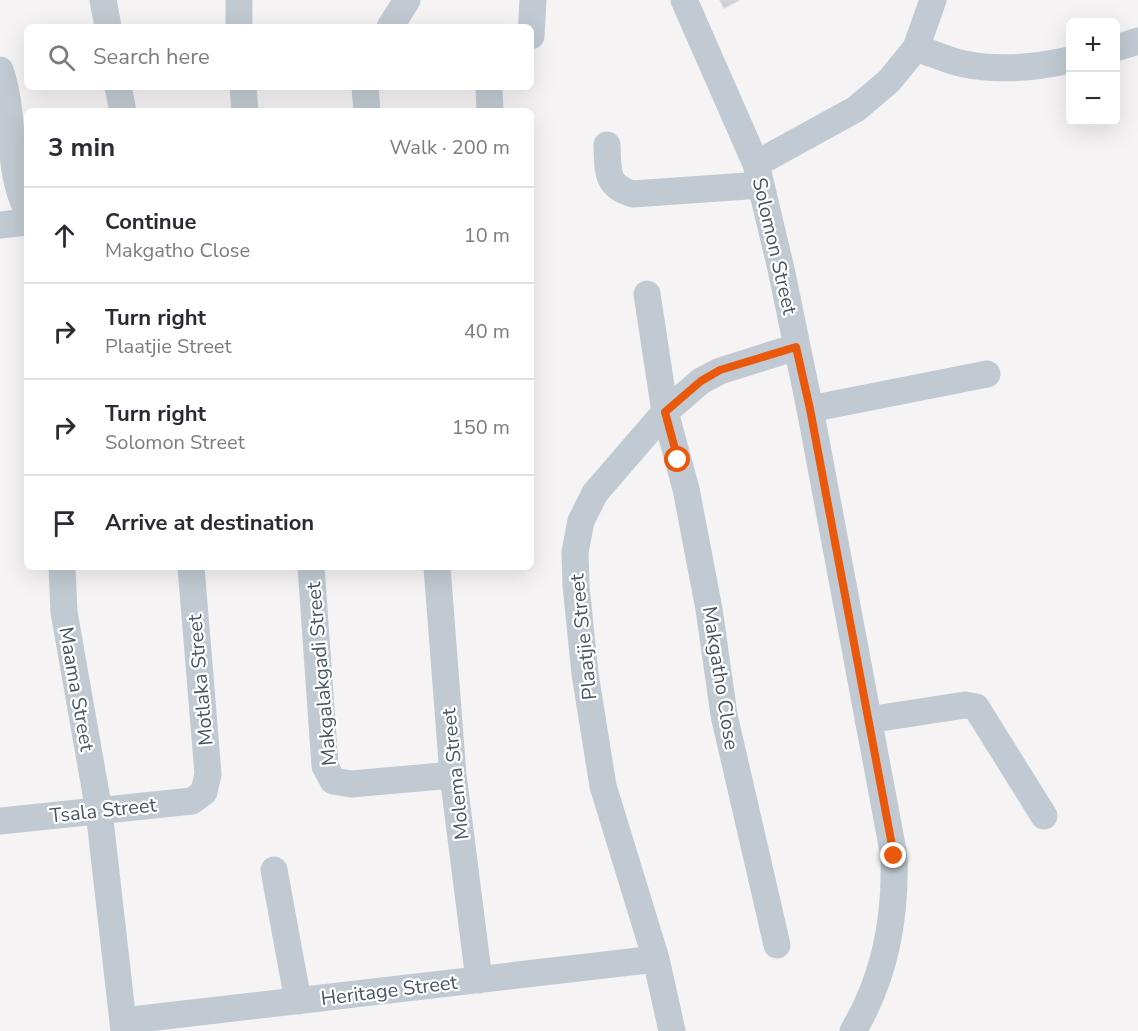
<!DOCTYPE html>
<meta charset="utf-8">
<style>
body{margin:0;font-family:"Nunito Sans",sans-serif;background:#f2f2f3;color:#2b2b33}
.controls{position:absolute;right:18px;top:18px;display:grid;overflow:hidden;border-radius:9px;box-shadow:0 6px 24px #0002}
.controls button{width:54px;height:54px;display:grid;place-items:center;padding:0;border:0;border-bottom:2px solid #e1e1e2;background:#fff;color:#2b2b33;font:30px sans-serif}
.stop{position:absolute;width:18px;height:18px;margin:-14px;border:4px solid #ea580c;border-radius:50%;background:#fff}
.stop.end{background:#ea580c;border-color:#fff;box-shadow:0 2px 6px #0008}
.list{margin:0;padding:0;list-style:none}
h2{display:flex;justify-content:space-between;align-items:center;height:78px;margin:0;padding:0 24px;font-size:26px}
h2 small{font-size:20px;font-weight:400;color:#7c7c81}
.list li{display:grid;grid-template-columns:39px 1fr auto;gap:18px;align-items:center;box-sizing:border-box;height:96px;padding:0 24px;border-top:2px solid #e1e1e2}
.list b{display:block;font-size:22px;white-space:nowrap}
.list p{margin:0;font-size:20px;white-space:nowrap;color:#7c7c81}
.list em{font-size:20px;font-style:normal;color:#7c7c81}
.icon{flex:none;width:33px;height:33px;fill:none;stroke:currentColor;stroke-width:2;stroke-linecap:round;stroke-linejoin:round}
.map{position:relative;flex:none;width:1138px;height:1031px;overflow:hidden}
.search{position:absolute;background:#fff;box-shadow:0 6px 24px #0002;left:24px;top:24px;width:510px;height:66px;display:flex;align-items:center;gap:15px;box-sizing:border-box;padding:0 21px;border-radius:9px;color:#7c7c81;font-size:22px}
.panel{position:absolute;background:#fff;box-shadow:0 6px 24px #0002;left:24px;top:108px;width:510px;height:462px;border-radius:9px}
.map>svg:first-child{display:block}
</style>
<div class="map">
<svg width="1138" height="1031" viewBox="0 0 1138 1031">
<rect width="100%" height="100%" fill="#f5f3f3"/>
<path fill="#cdcfd5" stroke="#d7d9de" stroke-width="1.5" d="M720,0H739L724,8Z"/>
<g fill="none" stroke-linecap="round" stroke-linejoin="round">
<path stroke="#c1cad2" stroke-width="27" d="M103,0L108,27
M684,0L756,164L781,269L810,409L894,856C896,917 885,978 853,1031
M239,27V0
M390,27L407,0
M531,36L533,0
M916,48C932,53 948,61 964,64C998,71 1038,67 1070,60
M1116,48L1138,41
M0,70C16,114 6,170 27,209
M118,87L123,111
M243,87L245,111
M365,87L367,111
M489,87L490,111
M607,145C608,170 605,186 633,194L761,185
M756,164L856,109L889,81L916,48L933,0
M0,225L27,222
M647,294L665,412L686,489L709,609L724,715L777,945
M810,409L987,374
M62,567L64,612L99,811L124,1031
M311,567L325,766L333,781L351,784L453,775
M437,567L453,775L479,980
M868,720L965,705L976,707L1044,816
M0,821L192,801L204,792L208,774L191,567
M274,870L298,1001
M123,1021L656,959
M672,1031L656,959L603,786L585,674L576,586L575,552L581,521L595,493L665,412L701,381L720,371L796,347"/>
</g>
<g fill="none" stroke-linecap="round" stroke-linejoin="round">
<path stroke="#ea580c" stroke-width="8" d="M678,460L665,412L701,381L720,370L796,347L810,409L894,856"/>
</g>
<g text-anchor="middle" stroke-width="4.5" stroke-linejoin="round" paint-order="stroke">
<g font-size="20" fill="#4a5661" stroke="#fff">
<text transform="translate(775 246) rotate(77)" y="7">Solomon Street</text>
<text transform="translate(583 637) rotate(-96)" y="7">Plaatjie Street</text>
<text transform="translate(321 674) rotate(-95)" y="7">Makgalakgadi Street</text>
<text transform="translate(721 678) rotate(81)" y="7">Makgatho Close</text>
<text transform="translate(200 680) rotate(-95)" y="7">Motlaka Street</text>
<text transform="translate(77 689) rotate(80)" y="7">Maama Street</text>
<text transform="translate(455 774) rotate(-96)" y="7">Molema Street</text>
<text transform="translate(103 810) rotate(-6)" y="7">Tsala Street</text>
<text transform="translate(389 990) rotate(-7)" y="7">Heritage Street</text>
</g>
</g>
</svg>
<div class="controls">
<button>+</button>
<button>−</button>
</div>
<div class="stop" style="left:678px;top:460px"></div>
<div class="stop end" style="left:894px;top:856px"></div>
<div class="search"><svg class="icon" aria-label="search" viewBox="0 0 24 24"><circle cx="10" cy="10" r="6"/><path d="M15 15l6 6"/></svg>Search here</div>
<section class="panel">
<h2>3 min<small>Walk · 200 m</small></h2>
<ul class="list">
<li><svg class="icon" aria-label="ahead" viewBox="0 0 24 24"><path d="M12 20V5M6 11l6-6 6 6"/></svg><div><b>Continue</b><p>Makgatho Close</p></div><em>10 m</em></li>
<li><svg class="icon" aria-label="right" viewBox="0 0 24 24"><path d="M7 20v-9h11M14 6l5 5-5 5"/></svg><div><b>Turn right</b><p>Plaatjie Street</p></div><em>40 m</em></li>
<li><svg class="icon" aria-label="right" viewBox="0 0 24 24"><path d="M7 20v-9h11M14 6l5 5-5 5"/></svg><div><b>Turn right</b><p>Solomon Street</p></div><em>150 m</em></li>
<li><svg class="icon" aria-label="arrive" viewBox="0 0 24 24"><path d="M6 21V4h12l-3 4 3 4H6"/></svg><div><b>Arrive at destination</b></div></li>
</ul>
</section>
</div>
